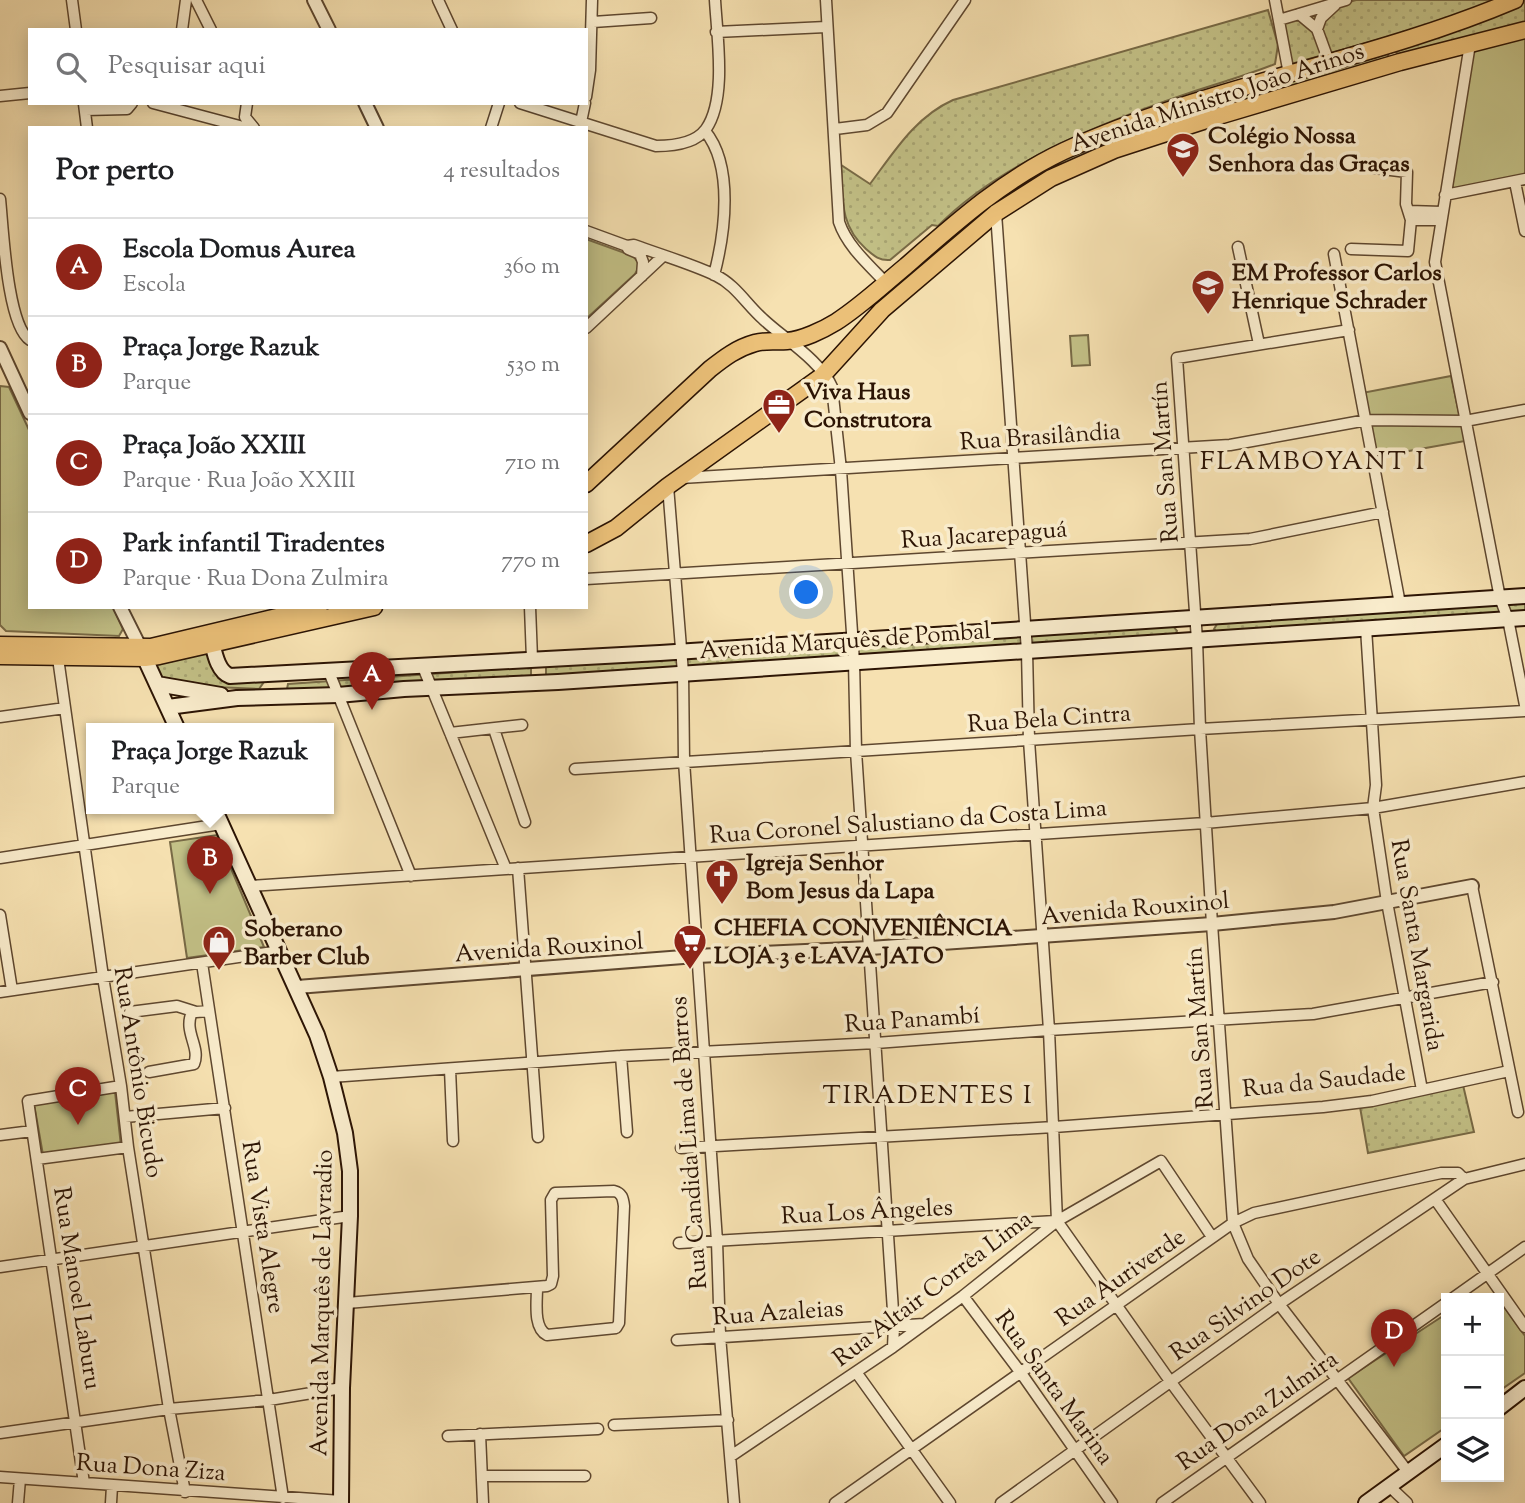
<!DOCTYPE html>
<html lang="pt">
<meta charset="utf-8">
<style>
body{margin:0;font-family:"Sorts Mill Goudy",serif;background:#f6f6f6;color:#202124}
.controls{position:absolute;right:21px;bottom:21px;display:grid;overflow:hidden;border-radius:0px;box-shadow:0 4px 18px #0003}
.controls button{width:63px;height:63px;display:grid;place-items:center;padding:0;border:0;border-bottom:2px solid #e0e0e0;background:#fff;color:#202124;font:35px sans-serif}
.you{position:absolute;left:807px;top:593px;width:24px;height:24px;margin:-18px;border:5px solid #fff;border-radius:50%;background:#1a73e8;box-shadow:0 0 0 10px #1a73e833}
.badge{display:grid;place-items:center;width:46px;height:46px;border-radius:50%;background:#8f2418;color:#fff;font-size:23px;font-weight:700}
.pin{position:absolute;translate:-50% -58px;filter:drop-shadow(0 2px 4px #0008)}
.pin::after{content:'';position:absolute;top:37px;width:24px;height:21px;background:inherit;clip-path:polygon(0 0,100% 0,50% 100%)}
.popup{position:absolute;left:86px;top:723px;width:248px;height:91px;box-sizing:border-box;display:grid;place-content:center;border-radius:0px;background:#fff;filter:drop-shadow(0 2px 5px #0005);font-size:23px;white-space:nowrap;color:#757577}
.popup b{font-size:26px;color:#202124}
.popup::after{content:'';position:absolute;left:50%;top:100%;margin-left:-14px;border:14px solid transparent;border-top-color:#fff}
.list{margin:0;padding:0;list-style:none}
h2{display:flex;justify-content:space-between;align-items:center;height:91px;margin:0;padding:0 28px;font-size:30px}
h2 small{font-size:23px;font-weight:400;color:#757577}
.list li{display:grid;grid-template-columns:46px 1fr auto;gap:21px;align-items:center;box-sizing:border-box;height:98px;padding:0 28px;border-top:2px solid #e0e0e0}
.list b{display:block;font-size:26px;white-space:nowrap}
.list p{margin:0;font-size:23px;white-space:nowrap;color:#757577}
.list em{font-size:23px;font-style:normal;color:#757577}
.icon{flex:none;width:38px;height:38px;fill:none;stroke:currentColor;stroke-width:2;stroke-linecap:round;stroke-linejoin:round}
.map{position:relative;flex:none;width:1525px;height:1503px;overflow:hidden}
.search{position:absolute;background:#fff;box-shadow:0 4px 18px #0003;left:28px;top:28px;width:560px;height:77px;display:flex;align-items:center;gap:18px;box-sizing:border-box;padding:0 24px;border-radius:0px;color:#757577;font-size:26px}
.panel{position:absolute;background:#fff;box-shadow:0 4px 18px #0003;left:28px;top:126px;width:560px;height:483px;border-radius:0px}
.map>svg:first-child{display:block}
</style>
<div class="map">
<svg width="1525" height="1503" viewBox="0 0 1525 1503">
<defs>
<pattern id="grass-dots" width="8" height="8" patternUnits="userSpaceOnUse" patternTransform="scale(1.75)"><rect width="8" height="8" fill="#c3c187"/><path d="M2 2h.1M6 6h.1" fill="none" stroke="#a8a573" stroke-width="1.8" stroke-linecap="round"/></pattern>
</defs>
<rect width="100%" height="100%" fill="#f6e1b1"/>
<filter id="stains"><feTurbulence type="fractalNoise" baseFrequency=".00286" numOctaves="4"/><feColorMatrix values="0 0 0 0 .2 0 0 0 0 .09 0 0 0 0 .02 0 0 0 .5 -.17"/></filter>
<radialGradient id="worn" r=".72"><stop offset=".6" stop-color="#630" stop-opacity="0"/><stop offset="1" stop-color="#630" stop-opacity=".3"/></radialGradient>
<path fill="url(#grass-dots)" stroke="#786a46" stroke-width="2" d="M1356,0H1504L1449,20L1291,64L1284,21Z
M1517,0H1525V28L1399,58L1393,45Z
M1268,10L1278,45L1275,64C1250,74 1224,82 1198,90C1111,119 1003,160 938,226L932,225L890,260C879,261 873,255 866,249C839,225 843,198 841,165L870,184C894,152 915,117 953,100Z
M1384,48L1391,61L1192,122L1188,107Z
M1185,107L1190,122L1110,148L957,243L947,232L1020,177Z
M1525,602V614L1218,633L1214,629L1217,624Z
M1173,626L1177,631L1174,637L546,677V666Z
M210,651L218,678L222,681L266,679L259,689L213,687L161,677L156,671L155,664Z
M531,667V678L290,693L287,689L288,684Z
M1463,1085L1474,1132L1368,1153L1360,1107Z"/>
<path fill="#c3c187" stroke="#786a46" stroke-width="2" d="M1525,30V179L1445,195L1470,44Z
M586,239L633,256L640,265L635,274L586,319Z
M1088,335L1090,365L1072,366L1070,336Z
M1451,376L1465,441L1375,457L1362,393Z
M0,386L9,387L30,432V607H113L123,629L119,636L6,631L0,625Z
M217,835L264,947L187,958L170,842Z
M115,1092L121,1146L43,1155L34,1104Z
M1499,1300L1525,1336V1373L1499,1391Z
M1446,1314V1427L1404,1456L1348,1378Z"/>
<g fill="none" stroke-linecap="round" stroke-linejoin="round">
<defs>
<path id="minor" d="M72,0L76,30
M196,0L211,30
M438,0L452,30
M826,0L839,222C847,246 869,265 886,283
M1275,0L1289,74
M1299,14L1317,29L1329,62
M1279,20L1346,0
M593,22L651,18
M1317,29L1321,18L1335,5
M182,30L186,0
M716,32L826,27
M1470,44L1435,262L1500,598L1508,619L1525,705
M0,96L30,93
M586,97L590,70L592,0
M153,103L247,128
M247,103L245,117L254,128
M520,103L656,146C672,146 695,144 706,129C727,99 717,36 715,0
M84,104L87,128
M85,110L127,109L132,103
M581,122L585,103
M491,128L499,103
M835,129L867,125L887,113L965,0
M705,131C734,166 725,233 714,275
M1342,164L1407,172L1406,204L1411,220
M1515,182L1525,231
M1445,195L1525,179
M0,199C3,227 7,326 30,340
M1409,211L1442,212
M996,213L1027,651L1029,740L1049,1030L1057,1221
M586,231L627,246L628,249L640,254L643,262L642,276
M627,246L634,245C661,255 689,263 715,275C736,285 746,304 763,319C783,338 821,361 832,387L841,470L854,662L856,751L894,1326L893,1347
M1238,247L1259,344
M1351,249L1408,251L1411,220H1441
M1334,254L1400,604
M586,328L663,256
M1349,330L1177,358L1197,640L1200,729L1212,924L1233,1223L1248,1259L1279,1304L1408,1472
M681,478L1230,445L1367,420L1465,421L1525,410
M668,486L683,673L684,761L717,1241L720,1336L734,1503
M586,579L1250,539L1383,512
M530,607L532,659
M1366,628L1376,785L1373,808L1387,902L1422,1090
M58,658L103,977L121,1086L128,1147L169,1409L185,1492
M423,667L506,869
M329,672L411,876
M0,717L65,708
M494,729L525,822
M450,733L522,725
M575,769L1200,729L1525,711
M0,858L221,824
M518,868L538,1137
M250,886L1205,823L1373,808L1525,782
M1472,886L1518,1112
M0,915L12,990
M202,963L283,1498
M0,992L280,951
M130,1012L177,1006L196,1012L209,1011
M621,1056L627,1132
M450,1069L453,1141
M149,1072L194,1064C201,1047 183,1032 192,1012
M331,1077L621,1056L876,1043L1049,1030L1313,1014L1493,982
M125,1117L225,1108
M0,1135L32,1131
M681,1148L1054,1127L1323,1107L1372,1101L1509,1071
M37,1159L128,1147
M1435,1199L1525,1327
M1057,1221L1170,1381L1260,1503
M679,1243L1056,1221
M0,1267L350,1216
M963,1296L1021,1373L1112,1503
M1453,1298L1525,1247
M347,1303L547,1286L551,1284L553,1276L551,1200L555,1193L614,1191C622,1193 623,1198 624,1206L619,1323L616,1328L547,1335C533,1328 537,1302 537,1288
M677,1340L924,1324
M856,1372L950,1503
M614,1425L728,1420
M0,1433L169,1409L269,1400L342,1388
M480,1434L483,1503
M448,1436L598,1429
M731,1456L893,1347L963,1296L1057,1221L1161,1161L1212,1237
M482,1476H585
M0,1477L341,1501
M84,1483L28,1101L121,1086
M1389,1486L1407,1503
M18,1503L20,1479
M111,1503L112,1486
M835,1503L1233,1223L1254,1213L1441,1173H1458L1464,1179
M1001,1503L1279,1304L1464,1179L1525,1164
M1162,1503L1446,1303"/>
<path id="tertiary" d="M314,0L329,30
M365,103L377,128
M0,348L30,413
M120,607L140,647
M297,987L696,956L870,948L1212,924L1334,912L1472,886"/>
<path id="secondary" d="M210,635C214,648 216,671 230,676L660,653L1525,596
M141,650L177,728
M157,684L221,695
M168,707L237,698L338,695L404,689L558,682L1525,618
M214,808L317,1035L331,1077L345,1133L350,1171V1216L342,1388L341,1503
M1499,1408L1525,1388
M1366,1503L1446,1445"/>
<path id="primary" d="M586,484L710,369C724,358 737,348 755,343C766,340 776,342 787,341C802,340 823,330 836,322C861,306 883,285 906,266C955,223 1004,179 1064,151C1208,85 1369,62 1515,0
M586,544L616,528L668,486L822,376L882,310L996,213L1051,178L1114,150L1222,115L1400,62L1525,30
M0,645L151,647L319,607
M0,656L145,658L159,656L374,607"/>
</defs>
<use href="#minor" stroke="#5e472f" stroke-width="13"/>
<use href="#tertiary" stroke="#5e472f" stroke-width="16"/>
<use href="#secondary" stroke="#2c1404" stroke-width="18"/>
<use href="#primary" stroke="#2c1404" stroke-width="19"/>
<use href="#minor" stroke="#f9eccc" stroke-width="10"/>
<use href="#tertiary" stroke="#f9eccc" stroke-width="12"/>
<use href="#secondary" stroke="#f9eccc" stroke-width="14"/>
<use href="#primary" stroke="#ebc078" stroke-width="16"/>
</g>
<defs>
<symbol id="school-pin" viewBox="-11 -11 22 30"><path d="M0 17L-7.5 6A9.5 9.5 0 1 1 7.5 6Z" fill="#8f2418" stroke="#f9eccc"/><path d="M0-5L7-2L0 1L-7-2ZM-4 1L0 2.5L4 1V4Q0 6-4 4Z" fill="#fff"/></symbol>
<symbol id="office-pin" viewBox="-11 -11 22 30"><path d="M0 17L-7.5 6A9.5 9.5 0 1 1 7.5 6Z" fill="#8f2418" stroke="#f9eccc"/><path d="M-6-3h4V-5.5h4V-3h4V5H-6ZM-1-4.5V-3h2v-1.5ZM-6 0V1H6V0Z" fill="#fff"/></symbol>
<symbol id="church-pin" viewBox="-11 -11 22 30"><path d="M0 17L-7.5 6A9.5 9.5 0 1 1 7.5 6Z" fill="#8f2418" stroke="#f9eccc"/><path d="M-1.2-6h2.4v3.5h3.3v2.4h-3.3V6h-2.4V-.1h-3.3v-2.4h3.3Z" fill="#fff"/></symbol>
<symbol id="supermarket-pin" viewBox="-11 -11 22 30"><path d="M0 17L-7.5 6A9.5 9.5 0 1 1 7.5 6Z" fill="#8f2418" stroke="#f9eccc"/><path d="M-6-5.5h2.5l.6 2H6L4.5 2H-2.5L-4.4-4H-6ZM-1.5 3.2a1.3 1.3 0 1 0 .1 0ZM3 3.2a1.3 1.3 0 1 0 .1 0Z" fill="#fff"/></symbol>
<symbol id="shop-pin" viewBox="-11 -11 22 30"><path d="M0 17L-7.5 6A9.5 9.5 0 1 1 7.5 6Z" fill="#8f2418" stroke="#f9eccc"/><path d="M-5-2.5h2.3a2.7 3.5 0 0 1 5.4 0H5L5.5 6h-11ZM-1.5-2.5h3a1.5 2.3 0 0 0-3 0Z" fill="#fff"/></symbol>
</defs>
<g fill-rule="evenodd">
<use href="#school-pin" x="1164" y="130" width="38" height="52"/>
<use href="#school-pin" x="1189" y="267" width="38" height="52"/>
<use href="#office-pin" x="760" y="386" width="38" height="52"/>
<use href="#church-pin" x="703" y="857" width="38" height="52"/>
<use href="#supermarket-pin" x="671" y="922" width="38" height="52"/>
<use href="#shop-pin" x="200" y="923" width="38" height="52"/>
</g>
<g text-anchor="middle" stroke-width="7" stroke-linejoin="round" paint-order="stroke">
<g font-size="24" fill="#2c1404" stroke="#f9eccc">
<text transform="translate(1217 97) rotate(-18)" y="8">Avenida Ministro João Arinos</text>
<text transform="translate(1040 436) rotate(-4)" y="8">Rua Brasilândia</text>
<text transform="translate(1164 462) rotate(-94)" y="8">Rua San Martín</text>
<text transform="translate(984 534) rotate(-4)" y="8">Rua Jacarepaguá</text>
<text transform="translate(845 640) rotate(-4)" y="8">Avenida Marquês de Pombal</text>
<text transform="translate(1049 718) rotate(-4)" y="8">Rua Bela Cintra</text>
<text transform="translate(908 821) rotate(-4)" y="8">Rua Coronel Salustiano da Costa Lima</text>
<text transform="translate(1135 908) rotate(-5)" y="8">Avenida Rouxinol</text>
<text transform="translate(1418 945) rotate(80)" y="8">Rua Santa Margarida</text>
<text transform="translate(549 947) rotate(-4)" y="8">Avenida Rouxinol</text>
<text transform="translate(912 1019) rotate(-4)" y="8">Rua Panambí</text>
<text transform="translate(1199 1028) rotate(-94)" y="8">Rua San Martín</text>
<text transform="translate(139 1072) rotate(81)" y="8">Rua Antônio Bicudo</text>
<text transform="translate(1324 1080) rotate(-6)" y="8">Rua da Saudade</text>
<text transform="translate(688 1143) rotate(-94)" y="8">Rua Candida Lima de Barros</text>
<text transform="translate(867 1211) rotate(-3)" y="8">Rua Los Ângeles</text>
<text transform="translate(264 1227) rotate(81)" y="8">Rua Vista Alegre</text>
<text transform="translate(1120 1277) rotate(-35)" y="8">Rua Auriverde</text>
<text transform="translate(78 1288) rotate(81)" y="8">Rua Manoel Laburu</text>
<text transform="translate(932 1288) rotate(-37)" y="8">Rua Altair Corrêa Lima</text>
<text transform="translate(321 1303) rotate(-89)" y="8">Avenida Marquês de Lavradio</text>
<text transform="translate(1245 1304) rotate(-35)" y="8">Rua Silvino Dote</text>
<text transform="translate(778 1312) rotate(-4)" y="8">Rua Azaleias</text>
<text transform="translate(1055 1387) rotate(54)" y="8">Rua Santa Marina</text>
<text transform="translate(1257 1410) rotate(-35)" y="8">Rua Dona Zulmira</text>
<text transform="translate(151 1467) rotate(4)" y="8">Rua Dona Ziza</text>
</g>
<g font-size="24" font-weight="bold" fill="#2c1404" stroke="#f9eccc" text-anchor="start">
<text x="1208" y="143">Colégio Nossa<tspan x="1208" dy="28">Senhora das Graças</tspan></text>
<text x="1232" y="280">EM Professor Carlos<tspan x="1232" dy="28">Henrique Schrader</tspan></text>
<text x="804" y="399">Viva Haus<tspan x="804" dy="28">Construtora</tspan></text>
<text x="746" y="870">Igreja Senhor<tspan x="746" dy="28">Bom Jesus da Lapa</tspan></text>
<text x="714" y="935">CHEFIA CONVENIÊNCIA<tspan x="714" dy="28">LOJA 3 e LAVA JATO</tspan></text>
<text x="244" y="936">Soberano<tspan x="244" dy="28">Barber Club</tspan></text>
</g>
<g font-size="26" letter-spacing="2" fill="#2c1404" stroke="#f9eccc">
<text x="1313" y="469">FLAMBOYANT I</text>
<text x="928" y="1103">TIRADENTES I</text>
</g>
</g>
<rect width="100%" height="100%" filter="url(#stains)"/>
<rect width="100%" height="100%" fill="url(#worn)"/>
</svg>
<div class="controls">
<button>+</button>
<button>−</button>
<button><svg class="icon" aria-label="layers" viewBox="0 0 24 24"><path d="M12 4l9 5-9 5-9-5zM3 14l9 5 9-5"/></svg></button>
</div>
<div class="you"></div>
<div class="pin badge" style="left:372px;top:710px">A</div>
<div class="pin badge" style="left:210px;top:894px">B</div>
<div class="popup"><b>Praça Jorge Razuk</b>Parque</div>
<div class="pin badge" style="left:78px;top:1125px">C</div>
<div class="pin badge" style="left:1394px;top:1367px">D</div>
<div class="search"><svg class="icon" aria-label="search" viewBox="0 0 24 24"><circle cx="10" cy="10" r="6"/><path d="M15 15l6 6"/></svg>Pesquisar aqui</div>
<section class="panel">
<h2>Por perto<small>4 resultados</small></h2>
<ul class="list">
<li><span class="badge">A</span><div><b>Escola Domus Aurea</b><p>Escola</p></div><em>360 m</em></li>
<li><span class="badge">B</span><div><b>Praça Jorge Razuk</b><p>Parque</p></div><em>530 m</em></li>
<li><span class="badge">C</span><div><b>Praça João XXIII</b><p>Parque · Rua João XXIII</p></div><em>710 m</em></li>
<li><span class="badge">D</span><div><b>Park infantil Tiradentes</b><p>Parque · Rua Dona Zulmira</p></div><em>770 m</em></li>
</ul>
</section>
</div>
